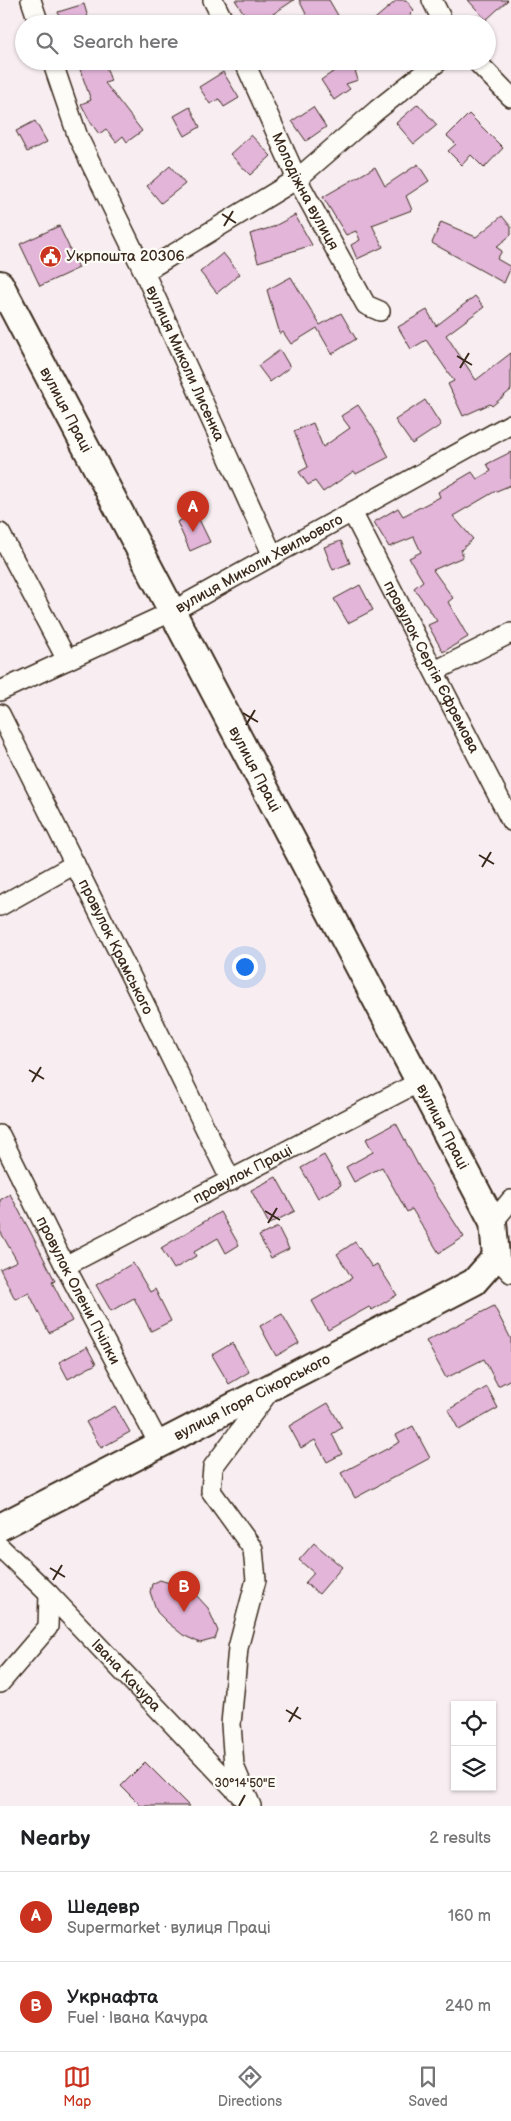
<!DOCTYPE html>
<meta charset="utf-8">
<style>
body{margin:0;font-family:"Balsamiq Sans",sans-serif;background:#f6f6f6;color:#202124}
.controls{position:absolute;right:15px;bottom:15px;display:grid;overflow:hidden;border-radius:0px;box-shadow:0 1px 4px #0004}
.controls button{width:45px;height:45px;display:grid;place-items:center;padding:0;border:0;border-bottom:1px solid #e0e0e0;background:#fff;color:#202124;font:25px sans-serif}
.you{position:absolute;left:244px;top:966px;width:18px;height:18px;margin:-12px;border:4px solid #fff;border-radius:50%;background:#1a73e8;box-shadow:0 0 0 8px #1a73e833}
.badge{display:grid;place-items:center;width:32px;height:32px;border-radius:50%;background:#c8321e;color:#fff;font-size:16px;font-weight:700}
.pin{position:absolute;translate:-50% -41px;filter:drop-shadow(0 1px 2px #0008)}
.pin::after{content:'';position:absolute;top:26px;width:18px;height:15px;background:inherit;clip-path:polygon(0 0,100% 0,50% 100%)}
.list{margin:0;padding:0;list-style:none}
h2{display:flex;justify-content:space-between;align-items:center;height:65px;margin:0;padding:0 20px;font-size:21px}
h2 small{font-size:16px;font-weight:400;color:#757577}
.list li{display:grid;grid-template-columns:32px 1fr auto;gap:15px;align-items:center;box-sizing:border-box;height:90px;padding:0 20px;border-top:1px solid #e0e0e0}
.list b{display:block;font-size:19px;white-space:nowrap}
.list p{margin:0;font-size:16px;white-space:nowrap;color:#757577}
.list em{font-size:16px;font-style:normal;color:#757577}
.icon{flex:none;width:28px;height:28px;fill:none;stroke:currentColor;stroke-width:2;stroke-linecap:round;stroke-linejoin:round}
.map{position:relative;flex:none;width:511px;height:1806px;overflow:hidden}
.search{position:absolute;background:#fff;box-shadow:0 1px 4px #0004;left:15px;right:15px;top:15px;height:55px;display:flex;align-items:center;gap:12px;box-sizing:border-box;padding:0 18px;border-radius:28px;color:#757577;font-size:19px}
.sheet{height:245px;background:#fff}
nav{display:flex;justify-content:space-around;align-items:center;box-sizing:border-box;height:70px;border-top:1px solid #e0e0e0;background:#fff;font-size:14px;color:#757577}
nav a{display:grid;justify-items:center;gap:2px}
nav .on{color:#c8321e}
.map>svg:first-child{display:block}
</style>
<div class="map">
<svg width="511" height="1806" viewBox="0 0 511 1806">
<rect width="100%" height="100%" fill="#f8eef1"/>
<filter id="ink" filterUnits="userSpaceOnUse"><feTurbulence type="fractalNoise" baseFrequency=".02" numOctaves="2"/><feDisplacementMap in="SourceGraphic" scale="10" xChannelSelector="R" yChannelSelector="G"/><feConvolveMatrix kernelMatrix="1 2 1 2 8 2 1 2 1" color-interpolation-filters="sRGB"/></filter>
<g filter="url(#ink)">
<path fill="#e2b5d9" stroke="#3b2a1e" d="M235,0H294L258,24H251Z
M299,0H329L343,24H311Z
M397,0H406L414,10L410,14L418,24H369Z
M468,0H508L486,20Z
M84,4L90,24H61L58,12Z
M77,61H104L111,81L105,83L142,131L127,142L123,136L116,142L106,129L99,134L91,123L81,104L91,100Z
M349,61H352L358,80L346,84L350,89L334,100L321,80Z
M223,72L239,98L224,107L219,99L210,104L199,87Z
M418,104L437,125L414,144L396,123Z
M190,107L200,127L185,136L174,116Z
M313,107L326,127L306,141L292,121Z
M469,114L503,148L484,168L471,155L462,165L448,151L456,144L447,136Z
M35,121L47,142L27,152L16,131Z
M251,135L271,156L250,175L230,154Z
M418,164L429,181L406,196L412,210L372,225L383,247L357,259L351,245L360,240L356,231L346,235L323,197L375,167L385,186Z
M170,166L185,184L161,203L147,186Z
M295,215L312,245L258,262L250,234L273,227Z
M502,216L511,227V235L496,247L502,251L497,259L511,267L504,283L432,243L441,222L476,237Z
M59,226L79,268L40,286L20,244Z
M223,253L240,274L217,293L200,272Z
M291,277L320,325L341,313L356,339L332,354L317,328L291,344L283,332L280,334L267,290Z
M475,296L484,307L446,335L476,380L511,353V390L492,406L490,404L463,416L448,384L454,381L426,340L411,349L398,327L427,310L436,326Z
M280,350L290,367L270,382L258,366Z
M425,400L441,425L412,444L395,420Z
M358,405L374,429L389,457L356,474L354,471L323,492L315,481L308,485L299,472L308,467L294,431L313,423L323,447L350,428L341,416Z
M511,452V485L494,492L453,516L473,539L461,550L463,557L433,570L453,598L448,602L468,637L443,652L428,625L437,621L414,588L423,581L409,558L421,552L414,537L389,547L374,522L398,508L403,516L440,497L438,492L472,472L477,479L491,471L487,464Z
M196,513L210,542L190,551L177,522Z
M341,541L350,563L333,570L324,547Z
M360,585L373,610L348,623L334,599Z
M396,1123L419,1167L464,1237L439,1253L412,1209L407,1212L382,1167L354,1182L346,1167L373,1152L366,1139Z
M324,1155L341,1185L318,1198L301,1168Z
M276,1177L295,1211L269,1224L251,1190Z
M10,1194L31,1233L55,1281L52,1282L72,1321L49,1333L29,1293L15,1299L0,1269L17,1261L0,1231V1200Z
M220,1212L239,1245L226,1253L218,1238L194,1252L196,1256L174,1269L161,1248Z
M278,1227L289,1249L271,1258L259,1236Z
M355,1242L372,1267L377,1264L397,1295L372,1310L369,1307L328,1330L312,1301L352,1278L337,1254Z
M133,1263L150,1292L155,1289L171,1321L151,1331L134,1298L111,1311L96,1285Z
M494,1306L511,1339V1379L498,1386L484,1359L446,1378L426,1341Z
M282,1314L299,1343L276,1356L260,1326Z
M232,1343L249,1372L229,1384L212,1355Z
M87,1347L96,1364L68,1379L59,1362Z
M487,1387L498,1408L459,1430L448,1410Z
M328,1403L342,1428L332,1434L342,1454L327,1462L315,1440L301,1448L289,1426Z
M115,1406L130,1432L101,1448L86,1422Z
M413,1426L430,1458L355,1498L341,1473L400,1442L396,1435Z
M314,1543L342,1567L319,1594L305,1583L314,1573L299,1560Z
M160,1580L182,1587L196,1595L208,1608L218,1631L215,1639L200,1643L183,1635L168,1623L157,1612L150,1592L152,1584Z
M145,1762L189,1806H141L121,1786Z"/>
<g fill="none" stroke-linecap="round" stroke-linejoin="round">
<defs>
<g id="street">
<path d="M31,0L39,24"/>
<path d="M213,0L225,24"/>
<path d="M432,0L444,24"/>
<path id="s1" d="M52,61L78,137L144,272L273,556"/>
<path id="s2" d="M244,61L297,179L366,305L380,311"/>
<path d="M476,61L511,97"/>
<path d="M144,272L297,179L377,110L439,61"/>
<path id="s3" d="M352,512L511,821"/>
<path d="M0,533L67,660"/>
<path d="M435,671L511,633"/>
<path id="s4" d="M0,691L171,612L511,424"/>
<path id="s5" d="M0,714L149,1013L231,1181"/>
<path d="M0,906L75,864"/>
<path id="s6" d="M0,1135L65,1266L159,1444"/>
<path d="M493,1222L511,1200"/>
<path d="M496,1257L511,1273"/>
<path id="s7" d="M65,1266L419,1082"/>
<path id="s8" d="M0,1547L49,1594L243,1798"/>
<path d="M0,1683L48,1627L49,1594"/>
<path d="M251,1806L234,1766L231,1724L238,1648L256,1580L253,1549L211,1491L213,1467L271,1389"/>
</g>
<g id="secondary">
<path id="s9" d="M0,284L493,1222L496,1257L474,1282L0,1527"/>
</g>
</defs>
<use href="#street" stroke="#3b2a1e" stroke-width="22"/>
<use href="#secondary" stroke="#3b2a1e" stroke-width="30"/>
<use href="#street" stroke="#fdfcf7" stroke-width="19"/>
<use href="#secondary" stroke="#fdfcf7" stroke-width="26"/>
</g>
</g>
<path fill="none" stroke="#3b2a1e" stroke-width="2" d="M222,214L236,223M224,226L233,211M457,356L472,365M460,368L469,353M243,713L258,722M246,725L255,710M479,855L494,864M482,867L491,852M29,1070L44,1079M32,1082L41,1067M265,1211L280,1220M268,1223L277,1208M50,1568L65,1577M53,1580L62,1565M286,1710L301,1719M289,1722L298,1707M239,1806L245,1795"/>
<defs>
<symbol id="civic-disc" viewBox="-11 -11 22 22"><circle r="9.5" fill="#c8321e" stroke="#fdfcf7"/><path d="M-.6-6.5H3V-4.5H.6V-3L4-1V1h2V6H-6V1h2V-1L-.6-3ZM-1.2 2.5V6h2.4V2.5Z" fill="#fff"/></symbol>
</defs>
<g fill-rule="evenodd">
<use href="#civic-disc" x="38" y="244" width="25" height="25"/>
</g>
<g text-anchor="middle" stroke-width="4.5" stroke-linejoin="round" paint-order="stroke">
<g font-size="15" fill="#3b2a1e" stroke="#fdfcf7">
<text dy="5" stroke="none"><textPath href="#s2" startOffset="144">Молодіжна вулиця</textPath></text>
<text dy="5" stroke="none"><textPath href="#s1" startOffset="331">вулиця Миколи Лисенка</textPath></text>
<text dy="5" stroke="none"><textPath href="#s9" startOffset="142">вулиця Праці</textPath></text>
<text dy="5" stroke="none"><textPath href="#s4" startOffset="289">вулиця Миколи Хвильового</textPath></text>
<text dy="5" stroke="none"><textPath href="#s3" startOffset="174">провулок Сергія Єфремова</textPath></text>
<text dy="5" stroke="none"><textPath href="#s9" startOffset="548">вулиця Праці</textPath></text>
<text dy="5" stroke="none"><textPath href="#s5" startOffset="260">провулок Крамського</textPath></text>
<text dy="5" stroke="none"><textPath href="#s9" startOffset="952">вулиця Праці</textPath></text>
<text dy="5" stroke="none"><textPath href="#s7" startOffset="200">провулок Праці</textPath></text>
<text dy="5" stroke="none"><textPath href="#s6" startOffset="174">провулок Олени Пчілки</textPath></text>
<text transform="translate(252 1397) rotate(-27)" y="5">вулиця Ігоря Сікорського</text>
<text dy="5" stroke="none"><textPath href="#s8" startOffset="180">Івана Качура</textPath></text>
</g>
<g font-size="15" fill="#3b2a1e" stroke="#fdfcf7" text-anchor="start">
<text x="66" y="261">Укрпошта 20306</text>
</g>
</g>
<g font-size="12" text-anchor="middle" fill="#3b2a1e" stroke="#fdfcf7" stroke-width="4.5" stroke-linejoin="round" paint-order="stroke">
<text x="245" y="1787">30°14'50"E</text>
</g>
</svg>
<div class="controls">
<button><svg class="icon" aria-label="locate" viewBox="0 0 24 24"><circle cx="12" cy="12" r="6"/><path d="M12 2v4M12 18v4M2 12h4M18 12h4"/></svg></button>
<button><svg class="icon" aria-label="layers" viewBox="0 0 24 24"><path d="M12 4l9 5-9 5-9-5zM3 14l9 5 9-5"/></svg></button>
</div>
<div class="you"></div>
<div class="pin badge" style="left:193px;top:532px">A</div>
<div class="pin badge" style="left:184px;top:1612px">B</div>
<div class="search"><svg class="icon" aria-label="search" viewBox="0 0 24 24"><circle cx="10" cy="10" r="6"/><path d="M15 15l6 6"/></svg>Search here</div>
</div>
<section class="sheet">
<h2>Nearby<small>2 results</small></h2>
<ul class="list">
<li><span class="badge">A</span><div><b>Шедевр</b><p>Supermarket · вулиця Праці</p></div><em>160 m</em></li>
<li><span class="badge">B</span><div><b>Укрнафта</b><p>Fuel · Івана Качура</p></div><em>240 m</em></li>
</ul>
</section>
<nav>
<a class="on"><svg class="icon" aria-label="map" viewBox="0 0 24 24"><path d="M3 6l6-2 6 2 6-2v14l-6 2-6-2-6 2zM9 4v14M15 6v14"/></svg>Map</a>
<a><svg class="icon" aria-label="directions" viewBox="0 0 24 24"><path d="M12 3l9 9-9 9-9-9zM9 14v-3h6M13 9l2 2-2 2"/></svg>Directions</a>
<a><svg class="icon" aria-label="saved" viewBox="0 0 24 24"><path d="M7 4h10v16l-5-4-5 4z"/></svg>Saved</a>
</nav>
